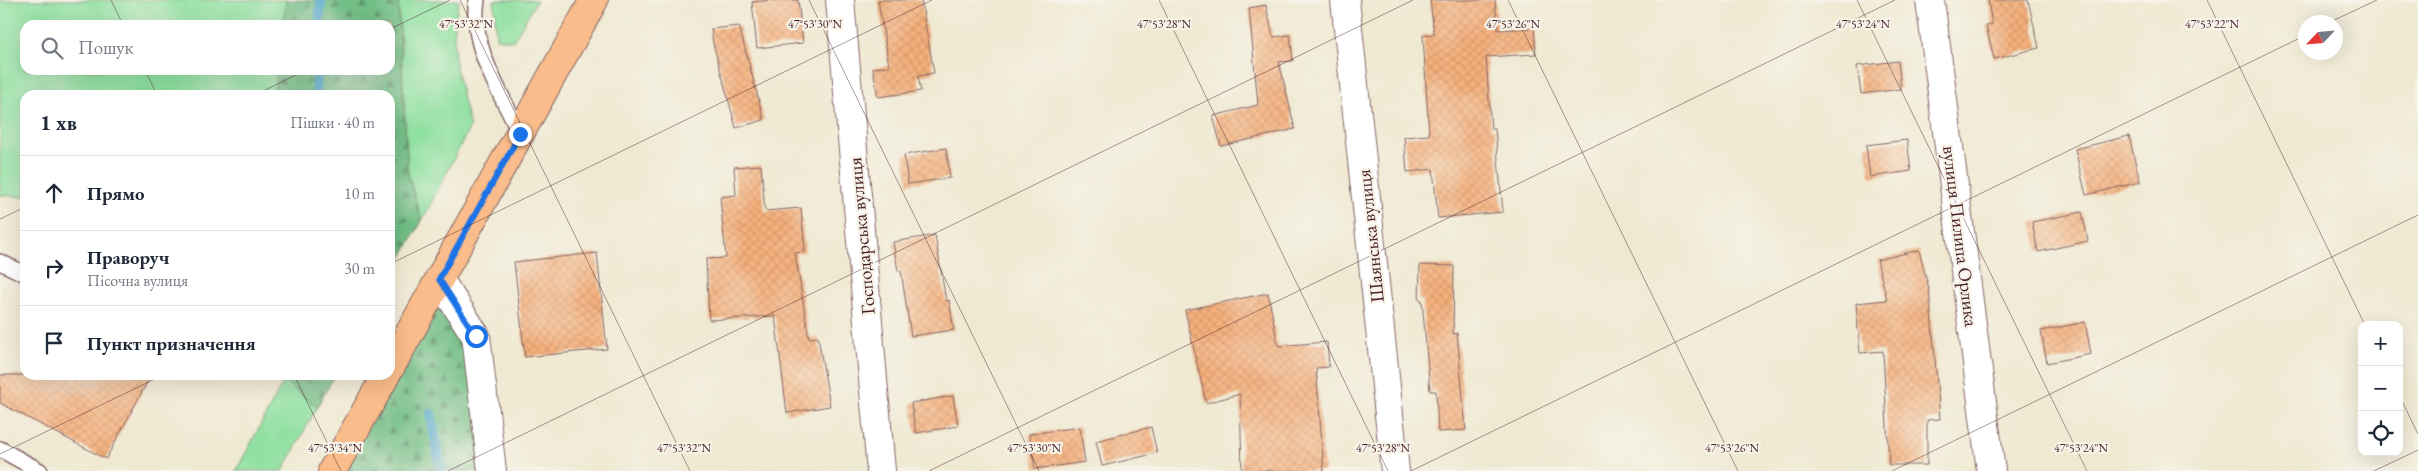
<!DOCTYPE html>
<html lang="uk">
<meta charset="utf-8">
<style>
body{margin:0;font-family:"EB Garamond",serif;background:#f2f2f3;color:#1f2937}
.controls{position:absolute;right:15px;bottom:15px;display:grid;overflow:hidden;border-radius:10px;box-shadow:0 5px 20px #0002}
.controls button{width:45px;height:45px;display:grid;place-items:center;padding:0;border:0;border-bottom:1px solid #e0e1e3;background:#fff;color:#1f2937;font:25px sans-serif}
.compass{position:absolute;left:2298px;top:15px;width:45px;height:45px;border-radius:50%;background:#fff;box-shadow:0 5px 20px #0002;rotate:244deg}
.stop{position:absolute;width:15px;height:15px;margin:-11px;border:4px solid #1a73e8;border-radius:50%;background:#fff}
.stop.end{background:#1a73e8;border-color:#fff;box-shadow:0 1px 5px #0008}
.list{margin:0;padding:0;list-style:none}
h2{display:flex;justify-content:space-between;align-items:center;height:65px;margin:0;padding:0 20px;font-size:21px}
h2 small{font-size:16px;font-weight:400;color:#747a83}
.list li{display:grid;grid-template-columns:32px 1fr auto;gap:15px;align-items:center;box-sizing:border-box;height:75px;padding:0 20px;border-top:1px solid #e0e1e3}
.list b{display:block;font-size:19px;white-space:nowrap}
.list p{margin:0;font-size:16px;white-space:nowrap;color:#747a83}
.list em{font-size:16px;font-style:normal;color:#747a83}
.icon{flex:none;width:28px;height:28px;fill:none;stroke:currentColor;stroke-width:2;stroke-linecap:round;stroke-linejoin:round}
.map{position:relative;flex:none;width:2418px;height:471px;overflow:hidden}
.search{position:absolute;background:#fff;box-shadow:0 5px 20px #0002;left:20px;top:20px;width:375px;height:55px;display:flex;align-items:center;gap:12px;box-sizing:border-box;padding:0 18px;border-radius:15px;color:#747a83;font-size:19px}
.panel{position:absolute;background:#fff;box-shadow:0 5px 20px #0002;left:20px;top:90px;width:375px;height:290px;border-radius:15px}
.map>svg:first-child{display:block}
</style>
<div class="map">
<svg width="2418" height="471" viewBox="0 0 2418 471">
<defs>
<pattern id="forest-firs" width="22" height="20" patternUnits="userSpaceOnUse" patternTransform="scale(1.25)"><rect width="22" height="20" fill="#72be86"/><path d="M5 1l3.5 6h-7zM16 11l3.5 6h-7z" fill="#609a6e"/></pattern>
<pattern id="building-cross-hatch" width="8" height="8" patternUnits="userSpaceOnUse" patternTransform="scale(1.25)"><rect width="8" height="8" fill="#f6b17d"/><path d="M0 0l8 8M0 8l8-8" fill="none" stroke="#d4986c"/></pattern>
</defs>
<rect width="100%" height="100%" fill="#f7f3e8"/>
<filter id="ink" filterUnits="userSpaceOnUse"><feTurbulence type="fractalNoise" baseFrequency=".02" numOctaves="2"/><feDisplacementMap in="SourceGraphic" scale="10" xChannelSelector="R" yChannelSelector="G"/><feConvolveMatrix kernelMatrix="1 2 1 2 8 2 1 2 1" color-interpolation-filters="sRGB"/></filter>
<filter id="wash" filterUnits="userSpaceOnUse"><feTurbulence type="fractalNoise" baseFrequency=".0096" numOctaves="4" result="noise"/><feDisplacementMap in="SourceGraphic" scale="20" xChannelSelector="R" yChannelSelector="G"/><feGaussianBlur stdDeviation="1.12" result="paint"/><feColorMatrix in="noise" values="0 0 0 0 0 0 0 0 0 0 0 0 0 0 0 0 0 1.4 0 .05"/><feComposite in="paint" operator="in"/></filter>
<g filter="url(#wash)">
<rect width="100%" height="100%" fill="#efe9d2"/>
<path fill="#8ee0a0" stroke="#6c8066" d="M0,0H286L283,25H25V70H277L274,95H25V197L0,195Z
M398,0H459C448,51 458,78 470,127L422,221L408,175Z
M494,0H537L513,41L496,38Z
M284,381L317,407L283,471H236Z"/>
<path fill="url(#forest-firs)" stroke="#5e6e58" d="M286,0H398L408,175L422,221L390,278V95H274L277,70H390V25H283Z
M439,279L476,336L492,471H332Z
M283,375H335L317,407L284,381Z"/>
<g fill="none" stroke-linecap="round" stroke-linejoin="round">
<path stroke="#4ca5ca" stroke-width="10" d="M319,25L321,0
M316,95L317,70
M431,414L441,471"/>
</g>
<g id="blocks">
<path fill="url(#building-cross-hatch)" d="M773,0H798L803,43L757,48L752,2Z
M878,0H921L934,73L918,76L921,91L878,97L873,68L889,66Z
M1430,0H1495L1498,30L1534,28L1536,54L1486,57L1491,129H1495L1503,212L1438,218L1433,169L1407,172L1404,137L1429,135L1423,35L1434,34Z
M1988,0H2028L2039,48L1994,59L1986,26L1992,24Z
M1266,5L1273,37L1290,35L1293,61L1279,62L1295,129L1221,146L1213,116L1258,105L1249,8Z
M739,26L764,120L736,128L713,43L711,29Z
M1898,61L1901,89L1861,94L1857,66Z
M2129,136L2140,182L2086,195L2075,149Z
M1907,140L1911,171L1870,177L1866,145Z
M946,148L950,178L908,184L904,155Z
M761,165L765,211L801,208L805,252L795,253L809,338L818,337L830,406L787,413L775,316L709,320L706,259L726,258L720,197L736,195L734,167Z
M2082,212L2088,241L2038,252L2032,222Z
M935,235L946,301L949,300L954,330L911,336L901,271H898L893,242Z
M1919,250L1929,289L1940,419L1927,420V465H1889L1883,351L1860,353L1856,303L1887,300L1877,260Z
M597,253L607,349L525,357L514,262Z
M1420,265L1454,266L1453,334L1457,333L1466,430L1438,432L1436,391H1430L1422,300H1419Z
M1268,293L1278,346L1327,342L1329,367L1316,368L1324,471H1242L1240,394L1206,403L1185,310Z
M2085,322L2091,354L2047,363L2041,331Z
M0,375H151L106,459L0,403Z
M953,396L958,426L916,433L911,403Z
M1080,427L1085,462L1035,469L1029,434Z
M1151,427L1157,453L1102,466L1096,441Z"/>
</g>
</g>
<g filter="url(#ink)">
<use href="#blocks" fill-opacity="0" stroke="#846665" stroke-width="1"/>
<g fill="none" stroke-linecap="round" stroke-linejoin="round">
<defs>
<path id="service" d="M477,0C469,46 502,94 520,134
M0,262L25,274
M0,449L40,471"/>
<path id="minor" d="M840,0L881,471
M1345,0L1395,471
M1930,0L1991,471
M439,279L476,336L492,471"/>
<path id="primary" d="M390,368L594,0
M332,471L386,375"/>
</defs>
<use href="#service" stroke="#846665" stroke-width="18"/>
<use href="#minor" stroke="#846665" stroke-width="30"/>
<use href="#primary" stroke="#846665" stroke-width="30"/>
<use href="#service" stroke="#fff" stroke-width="15"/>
<use href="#minor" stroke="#fff" stroke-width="28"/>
<use href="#primary" stroke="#f9bc8a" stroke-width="28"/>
</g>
</g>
<g fill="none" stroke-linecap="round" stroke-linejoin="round" filter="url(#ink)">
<path stroke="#1a73e8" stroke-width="6" d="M476,336L439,279L520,134"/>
</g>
<path fill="none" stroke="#4a1f2b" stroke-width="1" stroke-opacity="0.45" d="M111,0L123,25M460,0L690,471M809,0L1039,471M1159,0L1388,471M1508,0L1738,471M1857,0L2087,471M2207,0L2365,325M2330,22L2377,0M390,29L450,0M145,70L157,95M255,95L306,70M0,219L25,207M390,264L932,0M294,375L341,471M2399,395L2418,434M0,454L163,375M448,471L1413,0M929,471L1895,0M1411,471L2306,35M1892,471L2418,215M2374,471L2418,450"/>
<g text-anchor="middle" stroke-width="4.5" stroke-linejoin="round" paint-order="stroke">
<g font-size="19" fill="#4a1f2b" stroke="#f7f3e8">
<text transform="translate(861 236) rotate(-95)" y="7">Господарська вулиця</text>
<text transform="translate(1370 236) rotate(-96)" y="7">Шаянська вулиця</text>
<text transform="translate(1961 236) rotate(83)" y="7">вулиця Пилипа Орлика</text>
</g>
</g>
<g font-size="12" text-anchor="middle" fill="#4a1f2b" stroke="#f7f3e8" stroke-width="4.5" stroke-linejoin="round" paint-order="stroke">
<text x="466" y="28">47°53'32"N</text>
<text x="815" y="28">47°53'30"N</text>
<text x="1164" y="28">47°53'28"N</text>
<text x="1513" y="28">47°53'26"N</text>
<text x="1863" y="28">47°53'24"N</text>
<text x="2212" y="28">47°53'22"N</text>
<text x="335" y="452">47°53'34"N</text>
<text x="684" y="452">47°53'32"N</text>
<text x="1034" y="452">47°53'30"N</text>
<text x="1383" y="452">47°53'28"N</text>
<text x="1732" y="452">47°53'26"N</text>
<text x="2081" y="452">47°53'24"N</text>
</g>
</svg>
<div class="controls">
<button>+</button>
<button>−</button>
<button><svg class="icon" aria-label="locate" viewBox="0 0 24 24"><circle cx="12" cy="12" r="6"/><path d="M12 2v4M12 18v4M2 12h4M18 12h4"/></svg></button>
</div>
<svg class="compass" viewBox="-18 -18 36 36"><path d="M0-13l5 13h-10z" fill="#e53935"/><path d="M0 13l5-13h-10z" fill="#747a83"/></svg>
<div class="stop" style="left:476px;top:336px"></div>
<div class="stop end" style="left:520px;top:134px"></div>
<div class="search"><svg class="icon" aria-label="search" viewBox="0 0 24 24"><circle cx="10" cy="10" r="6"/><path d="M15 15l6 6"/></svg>Пошук</div>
<section class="panel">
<h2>1 хв<small>Пішки · 40 m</small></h2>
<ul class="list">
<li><svg class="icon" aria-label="ahead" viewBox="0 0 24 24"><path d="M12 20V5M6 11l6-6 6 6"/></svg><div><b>Прямо</b></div><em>10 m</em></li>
<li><svg class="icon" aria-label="right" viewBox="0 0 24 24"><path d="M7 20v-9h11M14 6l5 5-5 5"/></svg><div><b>Праворуч</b><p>Пісочна вулиця</p></div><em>30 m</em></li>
<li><svg class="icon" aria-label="arrive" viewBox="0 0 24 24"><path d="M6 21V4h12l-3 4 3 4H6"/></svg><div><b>Пункт призначення</b></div></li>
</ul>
</section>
</div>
